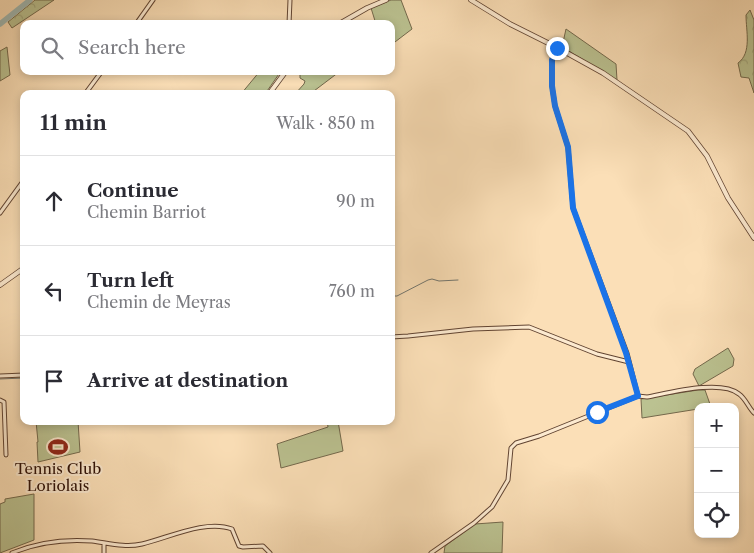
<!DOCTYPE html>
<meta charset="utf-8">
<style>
body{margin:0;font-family:"Libre Caslon Text",serif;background:#f7f7f7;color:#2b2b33}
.controls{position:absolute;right:15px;bottom:15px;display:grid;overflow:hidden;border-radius:10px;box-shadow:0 2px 8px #0003}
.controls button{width:45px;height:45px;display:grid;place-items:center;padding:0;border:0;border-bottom:1px solid #e1e1e2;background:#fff;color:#2b2b33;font:25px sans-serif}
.stop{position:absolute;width:15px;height:15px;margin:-11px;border:4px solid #1a73e8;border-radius:50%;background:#fff}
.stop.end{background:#1a73e8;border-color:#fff;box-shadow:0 1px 5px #0008}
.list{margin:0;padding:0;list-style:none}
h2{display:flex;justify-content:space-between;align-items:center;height:65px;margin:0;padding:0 20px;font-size:21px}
h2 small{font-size:16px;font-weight:400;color:#7c7c81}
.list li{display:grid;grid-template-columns:32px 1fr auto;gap:15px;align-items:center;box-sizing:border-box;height:90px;padding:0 20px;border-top:1px solid #e1e1e2}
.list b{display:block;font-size:19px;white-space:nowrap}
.list p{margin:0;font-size:16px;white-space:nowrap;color:#7c7c81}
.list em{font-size:16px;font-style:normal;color:#7c7c81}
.icon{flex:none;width:28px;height:28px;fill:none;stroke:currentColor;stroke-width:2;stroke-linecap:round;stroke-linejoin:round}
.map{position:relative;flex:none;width:754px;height:553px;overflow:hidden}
.search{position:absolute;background:#fff;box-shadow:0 2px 8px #0003;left:20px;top:20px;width:375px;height:55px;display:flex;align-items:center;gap:12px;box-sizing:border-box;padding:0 18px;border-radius:10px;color:#7c7c81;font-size:19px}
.panel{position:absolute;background:#fff;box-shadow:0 2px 8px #0003;left:20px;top:90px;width:375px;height:335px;border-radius:10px}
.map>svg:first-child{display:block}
</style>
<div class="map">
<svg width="754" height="553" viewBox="0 0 754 553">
<defs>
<pattern id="forest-crowns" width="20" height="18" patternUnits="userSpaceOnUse" patternTransform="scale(1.25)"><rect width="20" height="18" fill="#bbc291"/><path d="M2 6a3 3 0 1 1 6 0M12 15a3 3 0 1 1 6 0" fill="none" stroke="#a1a67c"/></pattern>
</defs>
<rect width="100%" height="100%" fill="#fbdfb7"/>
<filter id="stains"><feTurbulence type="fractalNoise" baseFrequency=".004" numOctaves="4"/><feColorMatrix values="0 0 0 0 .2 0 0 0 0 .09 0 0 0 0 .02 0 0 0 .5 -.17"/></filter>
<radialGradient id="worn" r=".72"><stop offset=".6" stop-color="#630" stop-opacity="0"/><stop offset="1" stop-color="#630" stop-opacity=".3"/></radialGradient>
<path fill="#bbc291" stroke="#74694c" d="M391,0H401L412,29L391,45V24H376L371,8Z
M566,29L616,64L617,80L562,47Z
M7,47L10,75L0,81V51Z
M260,71H281L265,94H241Z
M295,71H338L339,72L310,94H295L304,84L305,81L300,78V75Z
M728,348L734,359L733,366L699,386L693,374L695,369Z
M698,390H705L711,407H698V409L642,418L641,399Z
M36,421H78L80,452L38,462L37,442H38Z
M327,421H338L343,451L281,468L277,444L328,427Z
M34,494V540L0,553V504L5,502V499Z
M503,522L502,553H444L445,546L475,524Z"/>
<path fill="url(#forest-crowns)" stroke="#74694c" d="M35,0H54L12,28L8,22Z
M750,10L754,20V93L749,78L741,77L738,63C752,53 746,31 746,15Z"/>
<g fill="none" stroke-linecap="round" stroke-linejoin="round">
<path stroke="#737770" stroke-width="1" d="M391,296H397L428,280L432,279L439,281L458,280
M0,379L24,378"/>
<path stroke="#a1bbb6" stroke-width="5.5" d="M0,24L30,0"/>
<defs>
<path id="minor" d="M136,24L153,0
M289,24L290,0
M558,48L552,60V86L555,106L568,147L573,208L627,353L638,396
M85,94L102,71
M0,213L24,180
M391,337L408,336L473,329L529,327L597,354L629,362
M0,376L24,375
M0,400L4,402L6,455
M104,543V553
M12,553C38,542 64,539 92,541C108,543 125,548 142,544C168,538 206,519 232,529L239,546L243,547L263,546L270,553
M431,553L474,523L492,507L508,480L511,448L516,443L539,436L638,396L647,397C669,393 721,379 739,394C746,399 748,407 754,413"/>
<path id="tertiary" d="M471,0L510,24L558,48L603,73L688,131L707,156L728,198L754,238
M339,24L367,8L386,0
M269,94L286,71
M0,285L24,268"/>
</defs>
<use href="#minor" stroke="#614432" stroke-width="5"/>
<use href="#tertiary" stroke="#614432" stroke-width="5.5"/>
<use href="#minor" stroke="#fcead0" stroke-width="3"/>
<use href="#tertiary" stroke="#fcead0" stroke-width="4"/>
</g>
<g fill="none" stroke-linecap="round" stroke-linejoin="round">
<path stroke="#1a73e8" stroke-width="6" d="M557,48L552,60V86L555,106L568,147L573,208L626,353L638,396L597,412"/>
</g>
<defs>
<symbol id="stadium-bare" viewBox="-9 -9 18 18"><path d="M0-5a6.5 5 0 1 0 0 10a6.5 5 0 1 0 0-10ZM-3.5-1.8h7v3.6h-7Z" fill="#8f2418" stroke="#fcead0" stroke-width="2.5" paint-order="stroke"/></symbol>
</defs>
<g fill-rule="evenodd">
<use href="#stadium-bare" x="44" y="433" width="28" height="28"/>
</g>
<g text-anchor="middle" stroke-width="4" stroke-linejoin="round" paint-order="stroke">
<g font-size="15" fill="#2e1006" stroke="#fcead0">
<text x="58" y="474">Tennis Club<tspan x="58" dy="17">Loriolais</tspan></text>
</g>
</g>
<rect width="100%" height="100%" filter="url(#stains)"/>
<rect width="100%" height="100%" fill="url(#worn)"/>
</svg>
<div class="controls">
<button>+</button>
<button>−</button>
<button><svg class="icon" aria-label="locate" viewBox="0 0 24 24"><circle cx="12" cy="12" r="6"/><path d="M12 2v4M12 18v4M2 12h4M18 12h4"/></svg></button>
</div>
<div class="stop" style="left:597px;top:412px"></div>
<div class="stop end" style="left:557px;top:48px"></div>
<div class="search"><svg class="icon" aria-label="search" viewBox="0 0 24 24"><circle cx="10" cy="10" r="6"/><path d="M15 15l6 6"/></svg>Search here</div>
<section class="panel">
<h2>11 min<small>Walk · 850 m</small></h2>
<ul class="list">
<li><svg class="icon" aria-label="ahead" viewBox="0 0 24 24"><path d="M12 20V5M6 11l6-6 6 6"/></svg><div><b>Continue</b><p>Chemin Barriot</p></div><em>90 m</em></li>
<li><svg class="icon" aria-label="left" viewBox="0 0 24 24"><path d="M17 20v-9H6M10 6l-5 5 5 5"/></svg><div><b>Turn left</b><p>Chemin de Meyras</p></div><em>760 m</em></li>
<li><svg class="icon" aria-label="arrive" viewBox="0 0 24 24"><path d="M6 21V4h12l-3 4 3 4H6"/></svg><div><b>Arrive at destination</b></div></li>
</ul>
</section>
</div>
